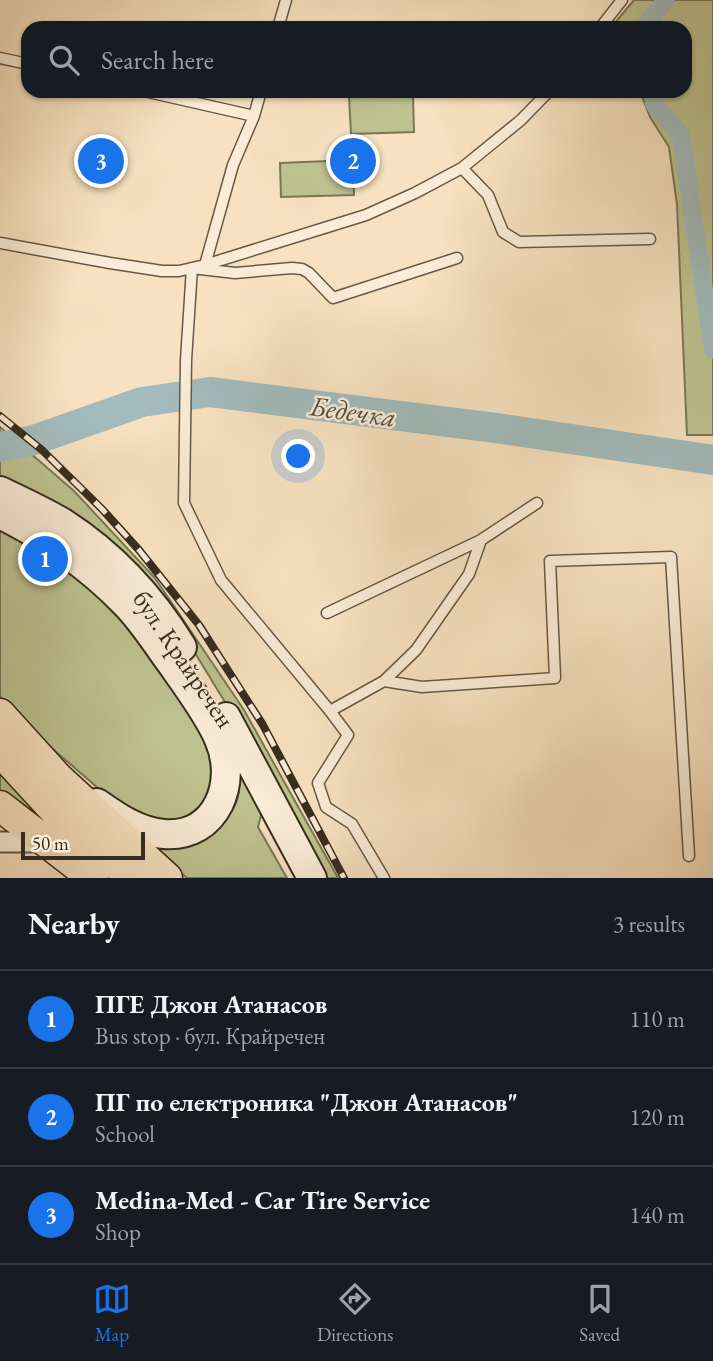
<!DOCTYPE html>
<meta charset="utf-8">
<style>
body{margin:0;font-family:"EB Garamond",serif;background:#242831;color:#f1f3f6}
.scale{position:absolute;left:21px;bottom:18px;width:124px;box-sizing:border-box;padding-left:7px;border:4px solid #372c1d;border-top:0;font-size:19px;line-height:24px;white-space:nowrap;color:#372c1d;-webkit-text-stroke:5px #faecd6;paint-order:stroke}
.you{position:absolute;left:299px;top:457px;width:24px;height:24px;margin:-18px;border:5px solid #fff;border-radius:50%;background:#1a73e8;box-shadow:0 0 0 10px #1a73e833}
.badge{display:grid;place-items:center;width:46px;height:46px;border-radius:50%;background:#1a73e8;color:#fff;font-size:23px;font-weight:700}
.pin{position:absolute;translate:-50% -50%;border:4px solid #fff;box-shadow:0 2px 7px #0006}
.list{margin:0;padding:0;list-style:none}
h2{display:flex;justify-content:space-between;align-items:center;height:91px;margin:0;padding:0 28px;font-size:30px}
h2 small{font-size:23px;font-weight:400;color:#9ea1a6}
.list li{display:grid;grid-template-columns:46px 1fr auto;gap:21px;align-items:center;box-sizing:border-box;height:98px;padding:0 28px;border-top:2px solid #363941}
.list b{display:block;font-size:26px;white-space:nowrap}
.list p{margin:0;font-size:23px;white-space:nowrap;color:#9ea1a6}
.list em{font-size:23px;font-style:normal;color:#9ea1a6}
.icon{flex:none;width:38px;height:38px;fill:none;stroke:currentColor;stroke-width:2;stroke-linecap:round;stroke-linejoin:round}
.map{position:relative;flex:none;width:713px;height:878px;overflow:hidden}
.search{position:absolute;background:#171b24;box-shadow:0 2px 5px #0004;left:21px;right:21px;top:21px;height:77px;display:flex;align-items:center;gap:18px;box-sizing:border-box;padding:0 24px;border-radius:21px;color:#9ea1a6;font-size:26px}
.sheet{height:385px;background:#171b24}
nav{display:flex;justify-content:space-around;align-items:center;box-sizing:border-box;height:98px;border-top:2px solid #363941;background:#171b24;font-size:19px;color:#9ea1a6}
nav a{display:grid;justify-items:center;gap:4px}
nav .on{color:#1a73e8}
.map>svg:first-child{display:block}
</style>
<div class="map">
<svg width="713" height="878" viewBox="0 0 713 878">
<rect width="100%" height="100%" fill="#f7e1c0"/>
<filter id="stains"><feTurbulence type="fractalNoise" baseFrequency=".00286" numOctaves="4"/><feColorMatrix values="0 0 0 0 .2 0 0 0 0 .09 0 0 0 0 .02 0 0 0 .5 -.17"/></filter>
<radialGradient id="worn" r=".72"><stop offset=".6" stop-color="#630" stop-opacity="0"/><stop offset="1" stop-color="#630" stop-opacity=".3"/></radialGradient>
<path fill="#bec291" stroke="#7a7757" stroke-width="2" d="M634,0H713V435H687L677,204L669,147L650,117L640,91H685V28H616L614,24Z
M413,95L414,132L351,134L349,97Z
M353,160L354,195L281,197L280,163Z
M0,427L74,491L155,578L244,710L338,878H321L231,712L167,607L0,478Z
M12,505L186,658L211,703L264,804L258,827L287,878H187L144,841L187,845L195,843L208,836L232,811L236,803L239,792L238,763L208,704Z
M0,526L62,563L138,632L218,758L212,789L200,806L182,820L163,822L120,807L47,744L0,696Z
M0,764L121,878H106L0,791Z"/>
<g fill="none" stroke-linecap="round" stroke-linejoin="round">
<path stroke="#a2bbbc" stroke-width="18" d="M643,28L666,0
M654,104L681,135L713,350"/>
<path stroke="#a2bbbc" stroke-width="30" d="M0,447L34,440L142,402L210,392L496,428L713,460"/>
<defs>
<path id="service" d="M278,28L286,0
M600,28L622,0
M0,58L28,64
M144,91L254,116
M462,168L488,195L503,232L519,242L650,239
M0,243L110,263L162,271H179L205,265L366,215L415,193L462,168L521,120L549,91
M457,258L333,298L309,273L302,269L292,268L235,273L192,268L186,360L184,503L221,580L330,711L384,681L416,650L469,574L481,540L537,503
M205,265L233,165L254,116L261,91
M327,613L481,540
M384,681L422,687L555,678L550,561L671,557L689,856
M330,711L348,735L318,783L326,807L352,824L384,878"/>
<path id="minor" d="M0,842H46"/>
<path id="secondary" d="M0,491C21,501 43,511 63,523C111,554 152,598 182,647
M0,514C49,539 87,564 125,603C144,622 158,646 174,667C189,689 209,715 219,739C238,782 217,838 164,834C138,832 117,817 97,803
M226,717L312,878"/>
<path id="primary" d="M0,714L58,778L167,878
M0,751L57,813L132,878
M0,806L93,878"/>
</defs>
<use href="#service" stroke="#675946" stroke-width="13"/>
<use href="#minor" stroke="#675946" stroke-width="23"/>
<use href="#secondary" stroke="#372c1d" stroke-width="32"/>
<use href="#primary" stroke="#372c1d" stroke-width="33"/>
<use href="#service" stroke="#faecd6" stroke-width="10"/>
<use href="#minor" stroke="#faecd6" stroke-width="19"/>
<use href="#secondary" stroke="#faecd6" stroke-width="28"/>
<use href="#primary" stroke="#f7e1c0" stroke-width="30"/>
<defs>
<path id="rail" d="M0,416L42,450L102,509L139,550L199,625L263,725L344,878"/>
</defs>
<use href="#rail" stroke="#372c1d" stroke-width="8"/>
<use href="#rail" stroke="#faecd6" stroke-width="5" stroke-dasharray="16" stroke-linecap="butt"/>
</g>
<g text-anchor="middle" stroke-width="5" stroke-linejoin="round" paint-order="stroke">
<g font-size="26" fill="#372c1d" stroke="#faecd6">
<text transform="translate(184 659) rotate(56)" y="9">бул. Крайречен</text>
</g>
<g font-size="28" font-style="italic" fill="#525045" stroke="#faecd6">
<text transform="translate(353 411) rotate(8)" y="10">Бедечка</text>
</g>
</g>
<rect width="100%" height="100%" filter="url(#stains)"/>
<rect width="100%" height="100%" fill="url(#worn)"/>
</svg>
<div class="scale">50 m</div>
<div class="you"></div>
<div class="pin badge" style="left:45px;top:559px">1</div>
<div class="pin badge" style="left:353px;top:161px">2</div>
<div class="pin badge" style="left:101px;top:161px">3</div>
<div class="search"><svg class="icon" aria-label="search" viewBox="0 0 24 24"><circle cx="10" cy="10" r="6"/><path d="M15 15l6 6"/></svg>Search here</div>
</div>
<section class="sheet">
<h2>Nearby<small>3 results</small></h2>
<ul class="list">
<li><span class="badge">1</span><div><b>ПГЕ Джон Атанасов</b><p>Bus stop · бул. Крайречен</p></div><em>110 m</em></li>
<li><span class="badge">2</span><div><b>ПГ по електроника &quot;Джон Атанасов&quot;</b><p>School</p></div><em>120 m</em></li>
<li><span class="badge">3</span><div><b>Medina-Med - Car Tire Service</b><p>Shop</p></div><em>140 m</em></li>
</ul>
</section>
<nav>
<a class="on"><svg class="icon" aria-label="map" viewBox="0 0 24 24"><path d="M3 6l6-2 6 2 6-2v14l-6 2-6-2-6 2zM9 4v14M15 6v14"/></svg>Map</a>
<a><svg class="icon" aria-label="directions" viewBox="0 0 24 24"><path d="M12 3l9 9-9 9-9-9zM9 14v-3h6M13 9l2 2-2 2"/></svg>Directions</a>
<a><svg class="icon" aria-label="saved" viewBox="0 0 24 24"><path d="M7 4h10v16l-5-4-5 4z"/></svg>Saved</a>
</nav>
